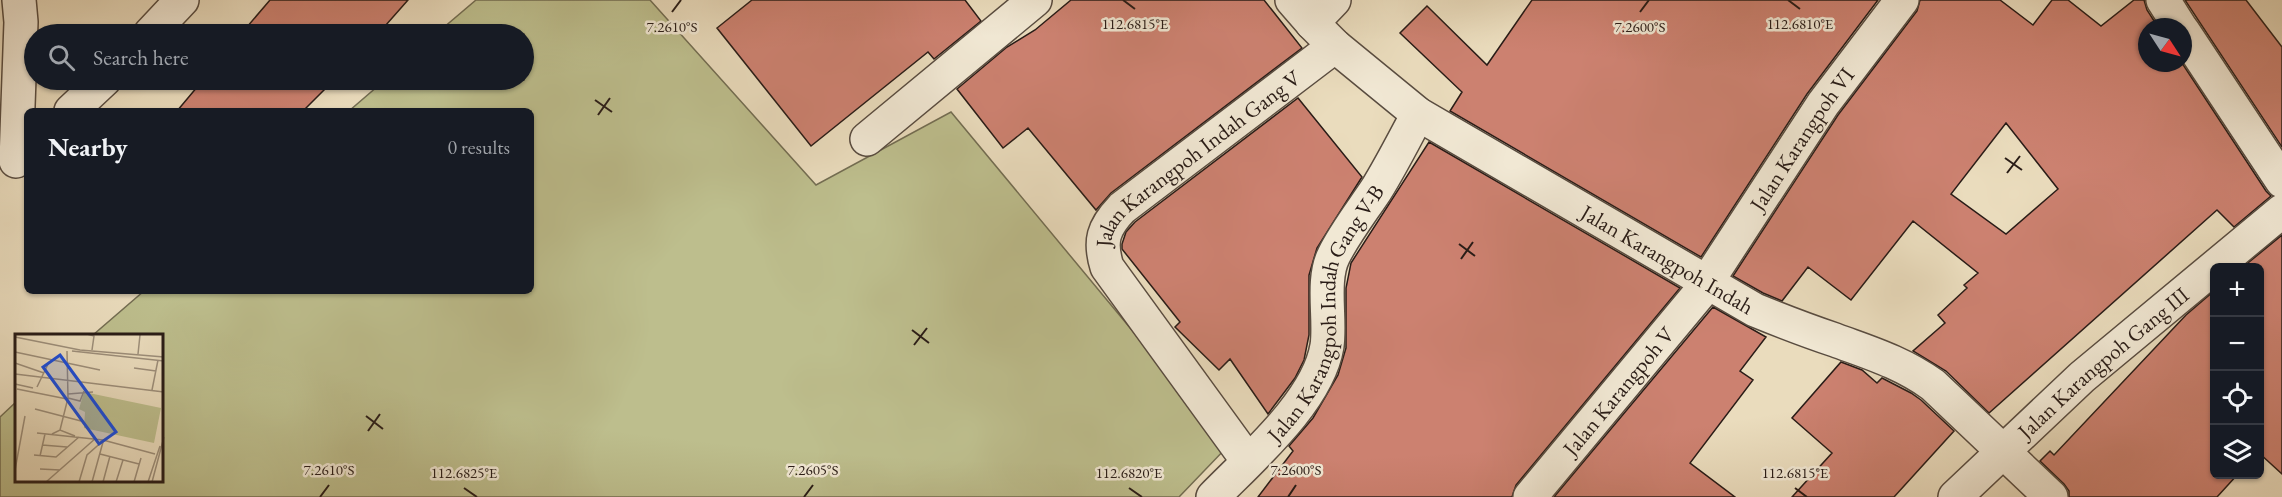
<!DOCTYPE html>
<meta charset="utf-8">
<style>
body{margin:0;font-family:"EB Garamond",serif;background:#20242c;color:#f1f3f6}
.controls{position:absolute;right:18px;bottom:18px;display:grid;overflow:hidden;border-radius:9px;box-shadow:0 2px 4px #0004}
.controls button{width:54px;height:54px;display:grid;place-items:center;padding:0;border:0;border-bottom:2px solid #363941;background:#171b24;color:#f1f3f6;font:30px sans-serif}
.compass{position:absolute;left:2138px;top:18px;width:54px;height:54px;border-radius:50%;background:#171b24;box-shadow:0 2px 4px #0004;rotate:126deg}
.list{margin:0;padding:0;list-style:none}
h2{display:flex;justify-content:space-between;align-items:center;height:78px;margin:0;padding:0 24px;font-size:26px}
h2 small{font-size:20px;font-weight:400;color:#9ea1a6}
.icon{flex:none;width:33px;height:33px;fill:none;stroke:currentColor;stroke-width:2;stroke-linecap:round;stroke-linejoin:round}
.map{position:relative;flex:none;width:2282px;height:497px;overflow:hidden}
.search{position:absolute;background:#171b24;box-shadow:0 2px 4px #0004;left:24px;top:24px;width:510px;height:66px;display:flex;align-items:center;gap:15px;box-sizing:border-box;padding:0 21px;border-radius:33px;color:#9ea1a6;font-size:22px}
.panel{position:absolute;background:#171b24;box-shadow:0 2px 4px #0004;left:24px;top:108px;width:510px;height:186px;border-radius:9px}
.map>svg:first-child{display:block}
</style>
<div class="map">
<svg width="2282" height="497" viewBox="0 0 2282 497">
<rect width="100%" height="100%" fill="#eadcbd"/>
<filter id="stains"><feTurbulence type="fractalNoise" baseFrequency=".00333" numOctaves="4"/><feColorMatrix values="0 0 0 0 .2 0 0 0 0 .09 0 0 0 0 .02 0 0 0 .5 -.17"/></filter>
<radialGradient id="worn" r=".72"><stop offset=".6" stop-color="#630" stop-opacity="0"/><stop offset="1" stop-color="#630" stop-opacity=".3"/></radialGradient>
<path fill="#bdbe8d" stroke="#736d52" stroke-width="1.5" d="M476,0H650L816,185L951,112L1228,446L1179,497H0V417L16,402V480H162V335H93L144,291H531V111H349L385,80H524V34H436Z"/>
<path fill="#cc8170" stroke="#291c17" stroke-width="1.5" fill-rule="evenodd" d="M270,0H408L378,34H241Z
M752,0H965L981,21L934,59L928,52L811,146L717,28Z
M1071,0H1264L1302,48L1111,193L1096,210L1028,128L1003,148L957,89L1007,47L1035,30Z
M1532,0H1878L1807,94L1701,257L1450,111L1462,92L1400,33L1427,6L1487,65Z
M1920,0H2000L2033,25L2052,0H2068L2101,26L2134,0H2144L2147,10L2158,27H2147V63H2182L2266,191L2271,196L2234,227L2217,210L1989,413L1946,371L1913,351L1945,323L1938,315L1967,288L1964,285L1978,273L1913,221L1851,300L1808,267L1782,301L1763,293L1733,276L1838,115L1917,11ZM2006,123L2058,189L2006,234L1951,194Z
M2185,0H2246L2282,47V147Z
M203,80H334L303,111H177Z
M1298,98L1362,177L1317,248L1309,275V335L1304,360L1295,378L1268,414L1230,359L1219,370L1175,327L1180,322L1122,249V244L1126,232L1135,222Z
M1429,142L1680,288L1516,485L1512,497H1258L1293,451L1289,446L1313,418L1338,375L1346,348V288L1351,263Z
M2282,235V474L2259,453V267H2243Z
M2214,291V474H2238L2217,497H2069V491L2064,484L2040,461L2050,451L2054,455L2186,315Z
M1713,307L1766,337L1740,371L1753,380L1690,463L1735,497H1554Z
M1841,362L1862,370L1877,383L1882,378L1911,393L1921,400L1954,431L1894,497H1792L1832,453L1792,418Z"/>
<g fill="none" stroke-linecap="round" stroke-linejoin="round">
<defs>
<g id="street">
<path id="s1" d="M1292,0L1312,23L1335,46L1418,114L1755,310C1782,321 1808,331 1835,340C1870,353 1901,362 1933,385L2051,497"/>
<path d="M2163,0L2180,27"/>
<path d="M1312,23L1334,0"/>
<path d="M2183,31L2282,181"/>
<path d="M150,34L182,0"/>
<path d="M71,111L104,80"/>
<path d="M867,139L1035,0"/>
<path d="M16,161L21,22L19,0"/>
<path id="s2" d="M1248,461L1107,267C1099,241 1103,228 1122,208L1335,46"/>
<path id="s3" d="M1213,497C1251,458 1318,401 1327,346C1331,319 1321,280 1334,255C1345,233 1362,211 1376,190C1391,166 1404,140 1418,114"/>
<path id="s4" d="M1530,497L1699,294L1823,104L1902,0"/>
<path id="s5" d="M1955,497L2082,377L2282,211"/>
</g>
</defs>
<use href="#street" stroke="#594c40" stroke-width="36"/>
<use href="#street" stroke="#f1e8d4" stroke-width="33"/>
</g>
<path fill="none" stroke="#291c17" stroke-width="2" d="M1123,0L1135,9M1788,0L1800,9M672,12L681,0M1640,12L1649,0M595,100L612,112M598,115L610,98M2005,158L2022,170M2007,173L2020,156M1459,244L1475,256M1461,259L1473,242M912,330L929,343M914,345L927,328M366,416L383,429M368,431L380,414M464,488L477,497M1129,488L1142,497M1795,488L1807,497M320,497L329,485M804,497L813,485M1288,497L1296,485"/>
<g text-anchor="middle" stroke-width="5" stroke-linejoin="round" paint-order="stroke">
<g font-size="22" fill="#291c17" stroke="#f1e8d4">
<text dy="8" stroke="none"><textPath href="#s4" startOffset="450">Jalan Karangpoh VI</textPath></text>
<text dy="8" stroke="none"><textPath href="#s2" startOffset="393">Jalan Karangpoh Indah Gang V</textPath></text>
<text dy="8" stroke="none"><textPath href="#s1" startOffset="459">Jalan Karangpoh Indah</textPath></text>
<text dy="8" stroke="none"><textPath href="#s3" startOffset="224">Jalan Karangpoh Indah Gang V-B</textPath></text>
<text dy="8" stroke="none"><textPath href="#s5" startOffset="200">Jalan Karangpoh Gang III</textPath></text>
<text dy="8" stroke="none"><textPath href="#s4" startOffset="138">Jalan Karangpoh V</textPath></text>
</g>
</g>
<g transform="translate(15 334)">
<rect width="148" height="148" fill="#eadcbd"/>
<path d="M69,58L146,74L139,109L69,94L70,78L64,75Z" fill="#bdbe8d"/>
<path fill="none" stroke="#9d8f7b" stroke-width="1.5" d="M72,0L79,2L77,16M0,3L65,16L149,23M57,17L149,27M0,18L85,36M123,20L125,1M0,29L29,39M119,34L141,37M0,40L149,58M0,50L18,54M22,53L34,28M2,55L52,65M137,56L143,26M53,60L78,58M53,64L65,67L69,57M20,75L66,87M45,96L53,64L52,17M22,99L88,106L140,120M37,100L45,96L60,102M27,111L52,113M85,120L124,130M19,121L41,123L64,103M25,122L30,100M25,135L45,136M0,136L10,82M31,148L81,104M64,148L72,121L89,106M77,148L88,108M88,148L95,122M101,148L108,126M119,148L126,124M133,148L145,112M137,148L149,103"/>
<path fill="#1d4ed8" fill-opacity="0.15" stroke="#1d4ed8" stroke-width="3" d="M45,21L101,98L84,110L28,33Z"/>
<rect width="148" height="148" fill="none" stroke="#291c17" stroke-width="3"/>
</g>
<g font-size="15" text-anchor="middle" fill="#291c17" stroke="#f1e8d4" stroke-width="5" stroke-linejoin="round" paint-order="stroke">
<text x="1135" y="29">112.6815°E</text>
<text x="1800" y="29">112.6810°E</text>
<text x="672" y="32">7.2610°S</text>
<text x="1640" y="32">7.2600°S</text>
<text x="329" y="475">7.2610°S</text>
<text x="813" y="475">7.2605°S</text>
<text x="1296" y="475">7.2600°S</text>
<text x="464" y="478">112.6825°E</text>
<text x="1129" y="478">112.6820°E</text>
<text x="1795" y="478">112.6815°E</text>
</g>
<rect width="100%" height="100%" filter="url(#stains)"/>
<rect width="100%" height="100%" fill="url(#worn)"/>
</svg>
<div class="controls">
<button>+</button>
<button>−</button>
<button><svg class="icon" aria-label="locate" viewBox="0 0 24 24"><circle cx="12" cy="12" r="6"/><path d="M12 2v4M12 18v4M2 12h4M18 12h4"/></svg></button>
<button><svg class="icon" aria-label="layers" viewBox="0 0 24 24"><path d="M12 4l9 5-9 5-9-5zM3 14l9 5 9-5"/></svg></button>
</div>
<svg class="compass" viewBox="-18 -18 36 36"><path d="M0-13l5 13h-10z" fill="#e53935"/><path d="M0 13l5-13h-10z" fill="#9ea1a6"/></svg>
<div class="search"><svg class="icon" aria-label="search" viewBox="0 0 24 24"><circle cx="10" cy="10" r="6"/><path d="M15 15l6 6"/></svg>Search here</div>
<section class="panel">
<h2>Nearby<small>0 results</small></h2>
<ul class="list">
</ul>
</section>
</div>
